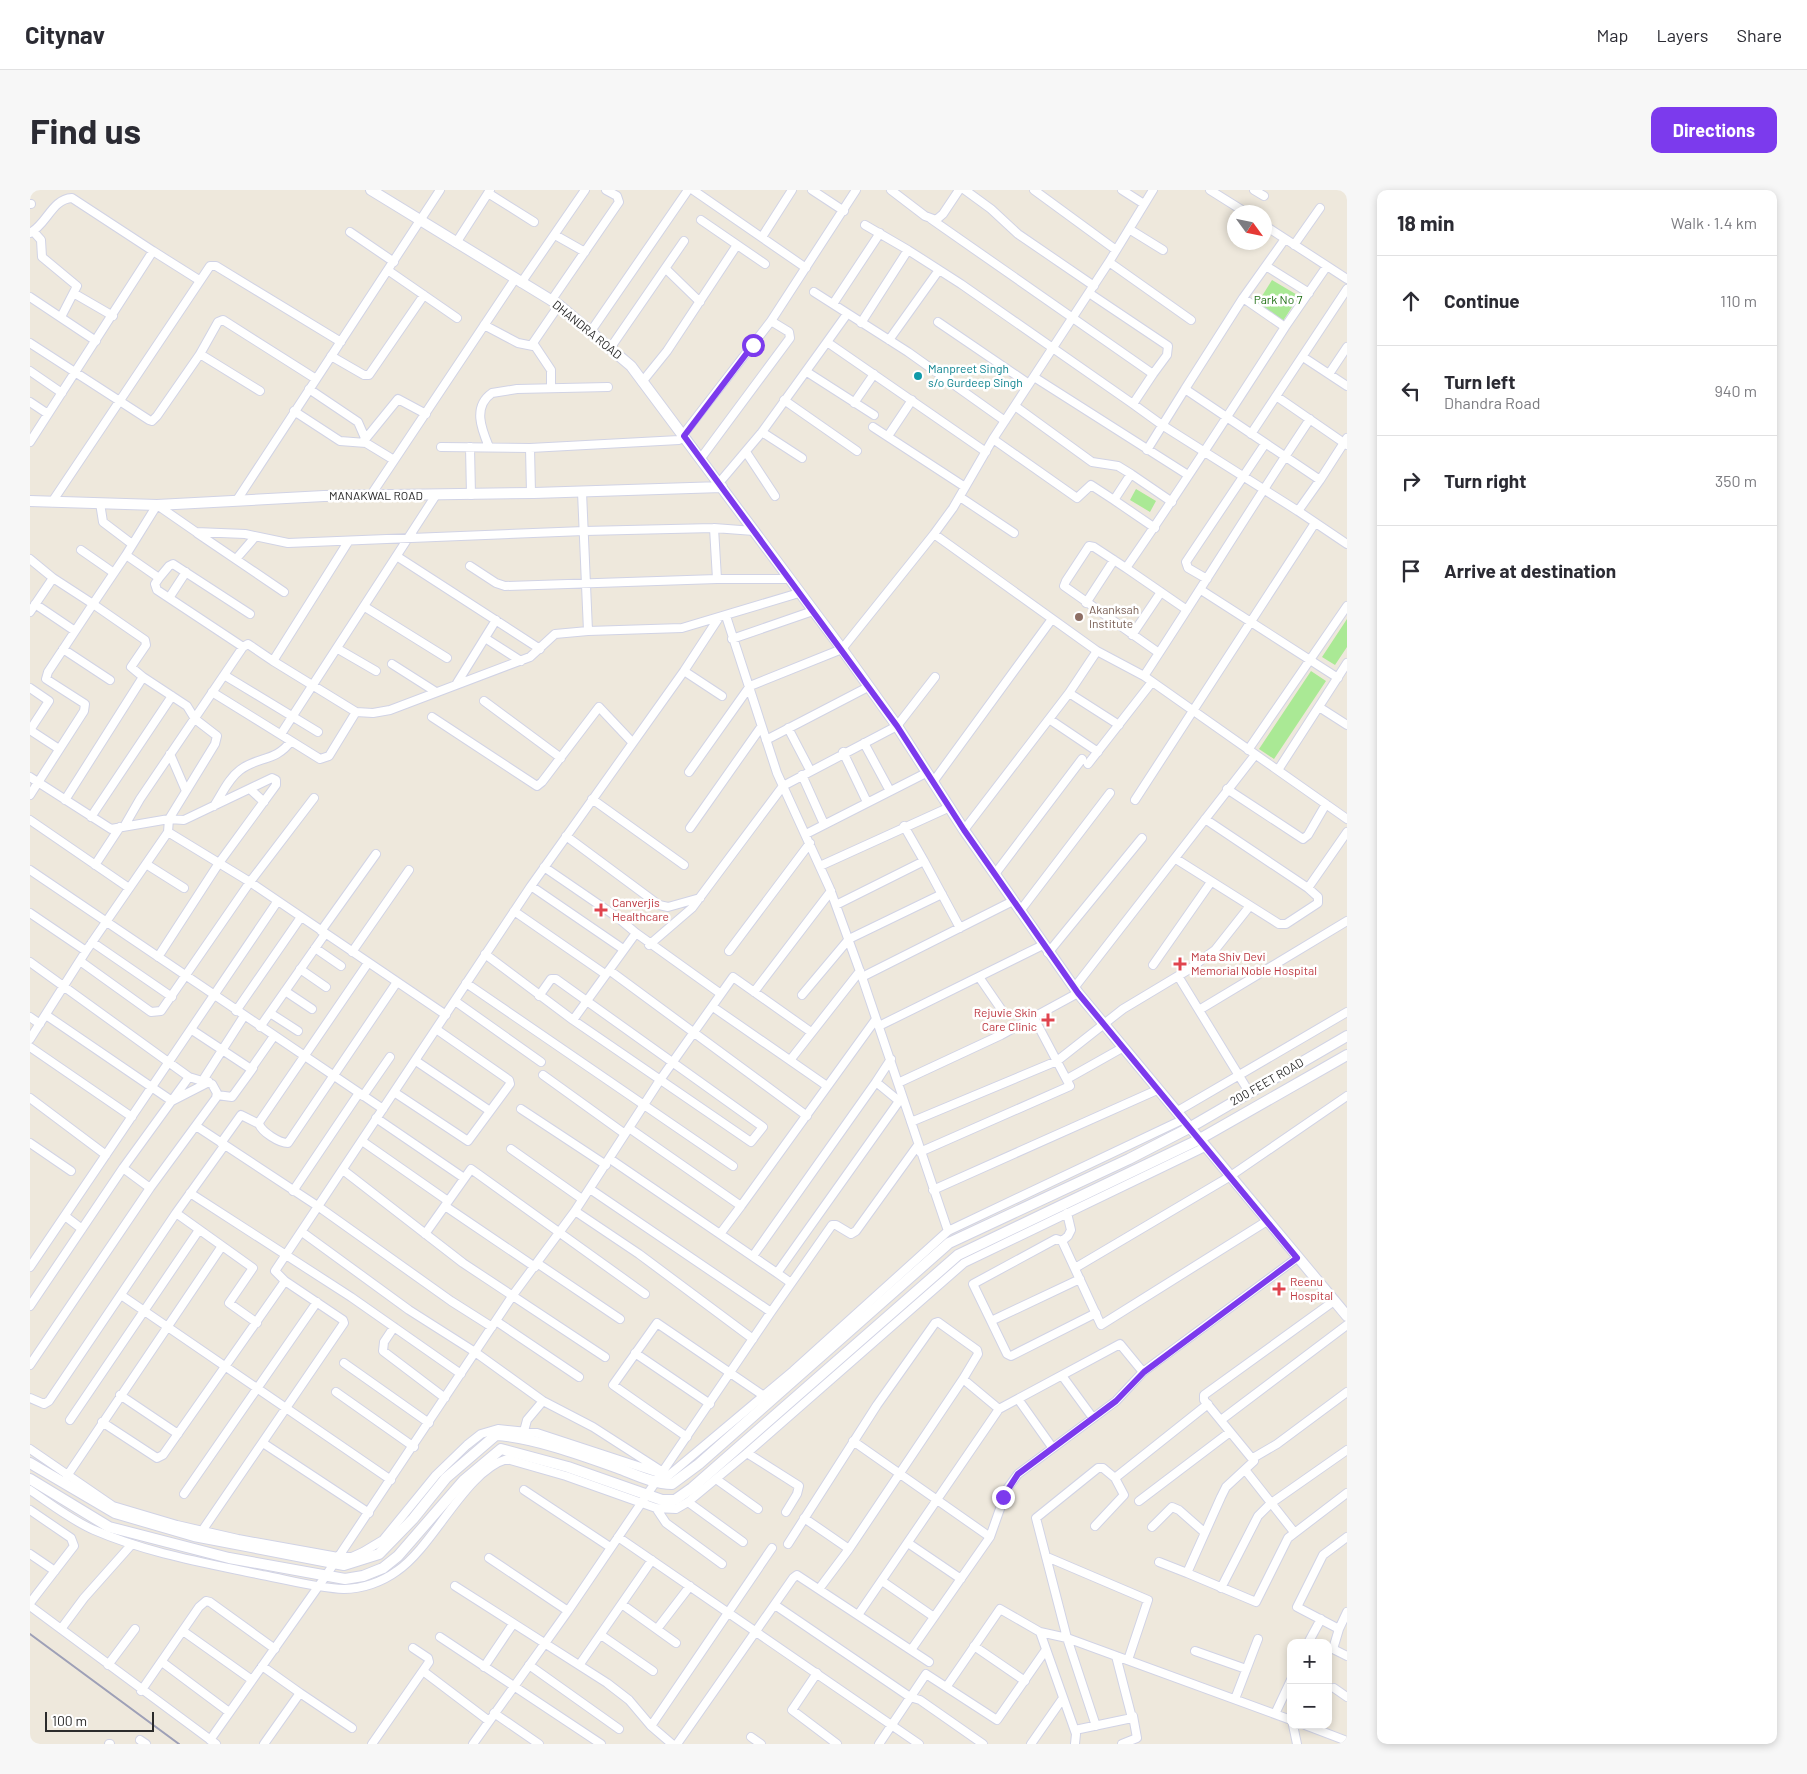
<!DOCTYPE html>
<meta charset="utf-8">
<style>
body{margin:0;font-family:Barlow,sans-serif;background:#f7f7f7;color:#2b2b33}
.controls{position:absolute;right:15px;bottom:15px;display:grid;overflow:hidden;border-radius:10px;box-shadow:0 2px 8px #0003}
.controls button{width:45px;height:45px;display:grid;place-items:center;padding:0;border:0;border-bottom:1px solid #e1e1e2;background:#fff;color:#2b2b33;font:25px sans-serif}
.compass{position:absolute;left:1197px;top:15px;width:45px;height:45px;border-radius:50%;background:#fff;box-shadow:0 2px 8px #0003;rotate:123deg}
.scale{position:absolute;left:15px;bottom:12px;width:109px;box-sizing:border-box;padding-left:5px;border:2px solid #2b2b2b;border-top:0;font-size:14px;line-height:18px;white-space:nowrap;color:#2b2b2b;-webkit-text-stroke:4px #fff;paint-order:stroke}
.stop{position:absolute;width:15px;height:15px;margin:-11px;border:4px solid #7c3aed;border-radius:50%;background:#fff}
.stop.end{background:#7c3aed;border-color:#fff;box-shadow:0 1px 5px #0008}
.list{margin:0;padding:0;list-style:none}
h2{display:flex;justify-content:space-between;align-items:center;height:65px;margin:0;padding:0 20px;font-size:21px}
h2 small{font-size:16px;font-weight:400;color:#7c7c81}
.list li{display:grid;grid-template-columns:32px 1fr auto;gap:15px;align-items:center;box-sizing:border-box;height:90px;padding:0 20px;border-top:1px solid #e1e1e2}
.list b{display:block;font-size:19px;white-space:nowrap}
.list p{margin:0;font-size:16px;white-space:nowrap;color:#7c7c81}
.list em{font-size:16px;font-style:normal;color:#7c7c81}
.icon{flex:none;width:28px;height:28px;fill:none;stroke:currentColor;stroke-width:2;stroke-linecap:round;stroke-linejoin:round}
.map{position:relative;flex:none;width:1317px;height:1554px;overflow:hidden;border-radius:10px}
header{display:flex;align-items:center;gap:30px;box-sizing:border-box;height:70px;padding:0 25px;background:#fff;border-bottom:1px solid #e1e1e2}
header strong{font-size:24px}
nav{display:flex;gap:28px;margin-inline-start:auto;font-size:18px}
.intro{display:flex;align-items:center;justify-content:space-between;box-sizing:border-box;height:120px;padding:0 30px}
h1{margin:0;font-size:35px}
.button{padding:12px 22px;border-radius:10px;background:#7c3aed;color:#fff;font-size:18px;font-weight:700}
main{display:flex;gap:30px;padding:0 30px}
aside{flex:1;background:#fff;border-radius:10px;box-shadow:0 2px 8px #0003}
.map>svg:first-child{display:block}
</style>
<header>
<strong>Citynav</strong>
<nav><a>Map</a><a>Layers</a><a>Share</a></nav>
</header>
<div class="intro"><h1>Find us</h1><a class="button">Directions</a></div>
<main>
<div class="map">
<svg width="1317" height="1554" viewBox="0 0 1317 1554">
<rect width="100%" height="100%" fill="#eee8dc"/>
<path fill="#aae995" d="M1242,90L1269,106L1253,131L1227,114Z
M1106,299L1126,311L1120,322L1100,310Z
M1317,429V457L1305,475L1292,467Z
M1281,481L1296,491L1244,569L1229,559Z"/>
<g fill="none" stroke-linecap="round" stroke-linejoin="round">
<defs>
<path id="minor" d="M663,0L776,78
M782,0L814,21
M861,0L895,26L906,30L913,24L929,0
M935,0L961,19L988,44L1064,96
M1004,0L1086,60
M1092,0L1114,14
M1180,0L1215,22
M1224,0L1234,6
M458,3L504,32
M0,14H1
M671,30L735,74
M1234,35L1317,89
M1099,39L1133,60
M3,41L11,50L12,67L47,96L31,127
M320,42L364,72
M0,43C17,34 22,9 42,8L123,61
M525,45L555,62
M732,47L762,0
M426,53L460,0
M1264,55L1290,18
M878,60L931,94L1103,214L1123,184L901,29
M1079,72L1161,130
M1236,76L1279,103
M636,79L670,112
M359,81L427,128
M491,93L555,0
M784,102L878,162L975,231
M1059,103L1138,156L1137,165L1123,184
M45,104L83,126
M0,107L66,151
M1213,108L1255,49
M521,111L589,12L587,6L576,0
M803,114L850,43
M908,132L999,194
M831,133L878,60L835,35
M454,135L488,153L503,156
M1255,137L1297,76
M561,141L658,0
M859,150L909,80
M797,152L817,124
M0,153L119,230L122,231L127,226L170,164L230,201
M581,157L654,51
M170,164L188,132L193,130L286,189
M301,166L334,185H339L394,105
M1273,167L1317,196
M0,181L32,203
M777,182L844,225
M1299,184L1317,157
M1004,187L1158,285
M612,192L637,161L707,55
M521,198V180L503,153L529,115
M279,199L328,232L335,248
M1246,206L1317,255
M754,210L827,261
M0,212L18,224
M824,213L844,184
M1103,214L1132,235L1268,321
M985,216L1062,272L1088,276L1101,284
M264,221L310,251L336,253L364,270
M1280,229C1223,314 1170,401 1114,486L1317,629
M843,237L935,297
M732,242L772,268
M1221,244L1317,99
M858,246L882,210
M963,249L1047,308L1061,295L1084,310
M0,252L123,61L169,90
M333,252L368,209L396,224
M411,257L500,258L649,250L741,131L826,0
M440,257L441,305
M459,257C452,240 442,217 462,203L487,199L578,197
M500,258L501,303
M1117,260L1155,199
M716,262L745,306
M671,268L760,148L759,142L741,131
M1290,290L1317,248
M689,293L732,242L797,152L956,262
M552,302L558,441L652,438L769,403
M341,305L485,89
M930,307L984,343
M207,310L410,0
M22,312L180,76H186L311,152
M70,313L73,332L102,354
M1125,338L1084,310L1101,284L1142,312
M167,343L254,402
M904,344L1067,461L1114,486
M318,352L243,471L326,522L343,523L360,520L500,467L525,444L558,441
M51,360L84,383
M368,367L510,459
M0,369L23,388
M206,369L225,347
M440,376L466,393L475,396L687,389L684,338
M1096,378L1064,357L1059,356L1036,391L1034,396L1129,463
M129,388L139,376L143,374L220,424
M687,389H759
M1177,389L1158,378L1156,372L1235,254
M1171,400L1308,488
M139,408L156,382
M1056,413L1084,370
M5,414L45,441
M335,417L417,468
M1157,420L1096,378C1151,299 1203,218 1255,137L1213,108L1155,199L1290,290L1268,321L1317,354
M0,422L23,388L63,414L96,365
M696,426L747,583L800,699L832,787L918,1041
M1102,445L1131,402
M455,448L491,471
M702,449L783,421
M213,457L127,400L125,394L129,388L96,365L127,315L166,342L215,344L258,353L554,341L684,338L724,341
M33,459L80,490
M308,459L346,481
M362,474L406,502
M654,481L692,506
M194,485L288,542
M427,493L466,430
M0,498L19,511L0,540
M182,502L290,569L299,566L326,522
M1039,503L1089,535
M454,511L531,568
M1289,517L1317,535
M402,527L507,596L512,592L569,517L602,552
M1019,529L1068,562
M758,538L780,580
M0,540L29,559
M251,544L406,305
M736,550L838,497
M834,553L860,601
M1218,560L1317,416
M813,562L837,612
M140,564L156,601
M1058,574L1122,492
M1248,580L1317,473
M659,582L720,496L812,459L904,344L923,318L963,249L1079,72L1123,0
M772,585L794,634
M0,587L81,639L139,629L154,630L242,588L246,590V595L189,673L128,767
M903,592L1022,429
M220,599L234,612
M1197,599L1273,649L1278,645L1296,614
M0,605L54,521L55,514L16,489L18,482L63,414L115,450L116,455L101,477L113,487
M562,609L654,675
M1105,610L1285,333
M184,616C192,604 198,589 210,580C228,566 246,572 261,551
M61,627L142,506
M1175,629L1278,698L1317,642
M0,630L99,698
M95,635L110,609L213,457L218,454L243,471
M874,636L894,671
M660,638L731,537
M934,640L1039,503L1067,461
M138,642L220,692L416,825
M776,644L896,583
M536,646L629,715L638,717L670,708
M1146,669L1249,734H1256L1288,713V707L1278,698
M116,674L154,698
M65,675L90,637
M790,676L920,617
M514,677L587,727L606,743
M0,680L353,919
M965,684L1052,569
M501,696L593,759
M806,715L894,671L930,738
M484,721L575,784
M990,721L1080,603
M0,723L56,761
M291,741L346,664
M62,752L142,807
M619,755L662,718L753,596L867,536L905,487
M285,758L311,776
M699,761L780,653
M322,762L379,680
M1018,763L1112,648
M455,764L543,830L606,743L691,804
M50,771L121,822L131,821L220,692L284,608
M0,772L159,887L93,978L0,1116
M338,773L230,931L229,934C232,942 249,953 258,953L367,792
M1123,775L1181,692
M270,779L296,797
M579,780L777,926
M1148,786L1219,902
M832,787L983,711
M949,787L971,819
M436,793L703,976
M1044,798L1225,565
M255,801L282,819
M724,802L801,701
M772,805L819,749L912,704
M509,806L521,789H526L733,937L721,952L543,830
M425,811L511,872
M683,817L797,896
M1169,820L1317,731
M206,821L271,727
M240,823L268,841
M16,825L142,911L179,892
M0,827L10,834
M849,836L1013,755
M230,837L295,744
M162,840L221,879L244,846
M0,849L56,761L138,642L139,629L185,554L187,546L165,529L157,516L113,487L35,610
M0,857L102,927
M761,869L830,781
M386,871L460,921
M513,885L595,944
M1037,889L1092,858
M173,890L214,826
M846,892L861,869
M868,893L971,845L1048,803
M364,902L438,951L480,894L479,890L406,839
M187,905L202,907L223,878
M333,906L360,867
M0,908L76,965
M491,919L576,975
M1146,922L1317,822
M346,928L434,988
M881,932L1027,871L1093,819L1158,780L1185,760L1219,717
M166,936L289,1017L421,1111L462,1137
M599,938L711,1016L846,829
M332,951L418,1011
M0,953L41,981
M191,953L211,925L229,934
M481,959L552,1009
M890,962L1040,896L1004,828
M580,969L747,1083
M93,978L120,998
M313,980L433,1073L575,1167
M560,999L741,1122
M903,1000L1127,900
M263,1001L329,903
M160,1003L321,1107L431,1184
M415,1016L505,1077
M545,1021L609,1064L723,1149
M146,1023L223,1078L199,1113L227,1133
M1037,1023L1041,1040L1038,1046L1032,1051L1071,1135L1237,1031
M35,1026L52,1039
M272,1042L379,1120L445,1162L513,1211L563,1237L633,1282
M395,1044L441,979L615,1104
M690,1044L711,1016
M723,1066L846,892L869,911
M507,1073L590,1129
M0,1077L247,712
M1045,1078L1199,987L1317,906
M1050,1089L961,1131L977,1164L981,1166L1066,1123
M761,1093L747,1083L872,907
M91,1105L361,1290
M1304,1111L1174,1205V1210L1224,1271L1196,1297L1191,1307L1157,1383L1226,1412L1258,1348L1317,1303
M466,1131L549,1187
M961,1131L943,1094L1026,1049L1032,1051
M364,1137L354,1152L353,1161L415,1208
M605,1163L680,1214
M314,1173L399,1233
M0,1175L120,998L186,908L187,903L182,894L159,887
M1033,1187L1063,1228
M933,1189L969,1219
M306,1202L384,1257
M90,1205L148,1244
M0,1208L14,1214L19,1211L146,1023L194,956
M988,1209L1022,1257
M40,1230L169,1040
M1191,1230L1317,1135
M72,1232L127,1268L133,1265L255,1091L245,1081L501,696L654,481L688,429
M493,1245L497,1230L513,1211
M657,1247L583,1195L627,1133L734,1206
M823,1251L960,1347
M233,1253L339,1323
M0,1259L83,1316L147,1335L208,1349L308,1367H322L333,1362L353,1350L406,1285L437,1255L451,1244L468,1239L507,1243L638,1286L763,1181L918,1041L1152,930
M717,1263L769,1296L767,1304L756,1322
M1223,1268L1247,1254L1317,1202
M1216,1281L1264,1342
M37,1286L192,1056
M686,1289L728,1319
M0,1300C21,1314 41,1330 64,1340C117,1363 176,1373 232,1385C259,1390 287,1398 314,1399C332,1399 352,1392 367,1381C404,1356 435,1281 477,1269L536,1286L626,1318L646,1319L658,1312L717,1263L934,1073L1175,957
M494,1300L580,1357
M154,1304L287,1112
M1109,1311L1200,1242
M658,1312L713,1352
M626,1318L636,1333L692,1374
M0,1320L41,1348L44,1356L0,1413
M774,1328L819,1359
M1065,1336L1094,1305L1085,1288
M1122,1337L1142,1317L1149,1320L1174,1342
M172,1341L314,1133L313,1130L255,1091
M588,1347L889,1554
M1317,1347L1293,1365L1267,1417L1309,1439L1317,1422
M878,1353L931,1389
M758,1354L847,1215L905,1133L908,1132L947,1160L948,1164L933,1189L819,1359L789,1399
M0,1364L25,1381
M1017,1367L1118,1410L1098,1470
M459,1368L538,1421
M1129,1372L1157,1383
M852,1391L904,1427
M425,1396L577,1493L599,1510L621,1536
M1191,1398L1228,1326L1240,1314L1317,1260
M593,1415L646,1453
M745,1415L880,1507L890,1510L953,1554
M0,1416L186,1554
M828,1425L969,1219L1090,1154L1113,1182L1267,1068
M31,1439L54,1408L102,1354
M627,1439L660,1396
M1309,1439L1303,1459L1317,1466
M153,1441L222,1490
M571,1445L623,1481
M410,1447L571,1554
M1278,1453L1291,1429
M944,1456L995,1491
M881,1460L960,1347L977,1299L988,1284L1086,1211L1113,1182
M1165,1461L1216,1479
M132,1472L199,1522
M550,1474L622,1370
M78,1475L105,1439
M499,1475L589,1539
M232,1476L270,1503L234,1554
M454,1477L483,1434
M393,1481L459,1531
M787,1483L762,1520L807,1554
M917,1496L970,1419L1010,1442
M1304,1498L1317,1507
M111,1501L169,1417L176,1411L180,1412L245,1459
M270,1503L322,1538
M1205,1509L1228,1449
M464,1523L509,1554
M1245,1524L1261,1490
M1263,1535L1267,1554
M1275,1535L1317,1551
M1066,1536L1037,1448L1006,1328L1068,1278H1073L1085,1288L1178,1214
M1045,1540L1102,1528L1086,1466
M721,1547L731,1554
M110,1550L116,1554
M180,1550L295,1387L483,1105L545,1021L630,890L703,787L781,842
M79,1554H80
M342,1554L399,1472L398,1468L383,1458
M443,1554L538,1421L741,1122L802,1035H806L821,1044L826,1041L888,955
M642,1554L621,1536L742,1358
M647,1554L763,1388L767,1385L899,1472
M849,1554L896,1484L967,1530L1015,1461
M1001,1554L1033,1508
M1045,1554L1046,1544L1010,1442L1037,1448L1261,1530
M1092,1554L1107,1548L1103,1526"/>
<path id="tertiary" d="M341,0L529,115L601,176L812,459L867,536L934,640L1048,803L1317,1126
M0,311L127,315L294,306L504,303L692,297
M0,1273L85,1323L164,1346L314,1375L349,1364L383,1329L416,1288L466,1245C502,1247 552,1265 588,1278C604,1284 624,1294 642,1294L669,1274L919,1053L1099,969L1159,938L1317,846
M0,1289L79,1337L199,1368L315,1389L333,1386L353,1378L368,1366L434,1290L471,1259L538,1277L632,1310H645L662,1298L928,1065L1168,950L1317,865"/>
</defs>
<use href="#minor" stroke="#d1d3e5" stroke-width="10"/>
<use href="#tertiary" stroke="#d1d3e5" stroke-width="12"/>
<use href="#minor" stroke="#fff" stroke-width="8"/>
<use href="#tertiary" stroke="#fff" stroke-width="10"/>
<path stroke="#9ea0b7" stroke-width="2" d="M0,1444L149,1554"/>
</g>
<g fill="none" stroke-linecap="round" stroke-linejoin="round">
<path stroke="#7c3aed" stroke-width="6" d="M723,155L654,246L867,536L934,640L1048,803L1267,1068L1114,1182L1086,1211L988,1284L973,1307"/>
</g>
<circle fill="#0f9aa8" stroke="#fff" stroke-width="2" cx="888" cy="186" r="5"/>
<circle fill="#8d6e63" stroke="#fff" stroke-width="2" cx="1049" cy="427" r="5"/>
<g fill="#e0444e" stroke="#fff" stroke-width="2">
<path d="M568.5 712.5h5v5h5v5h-5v5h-5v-5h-5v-5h5z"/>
<path d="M1147.5 766.5h5v5h5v5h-5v5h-5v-5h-5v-5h5z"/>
<path d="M1015.5 822.5h5v5h5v5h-5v5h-5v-5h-5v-5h5z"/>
<path d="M1246.5 1091.5h5v5h5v5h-5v5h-5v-5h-5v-5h5z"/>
</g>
<g text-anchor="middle" stroke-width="5" stroke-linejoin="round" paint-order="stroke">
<g font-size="12" fill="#1f6f14" stroke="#fff">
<text x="1248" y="114">Park No 7</text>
</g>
<g font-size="12" fill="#2b2b2b" stroke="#fff">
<text transform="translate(557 140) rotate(39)" y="4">DHANDRA ROAD</text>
<text x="346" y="310">MANAKWAL ROAD</text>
<text transform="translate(1237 892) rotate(-30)" y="4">200 FEET ROAD</text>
</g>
<g font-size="12" fill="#0d838f" stroke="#fff" text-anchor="start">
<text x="898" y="183">Manpreet Singh<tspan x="898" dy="14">s/o Gurdeep Singh</tspan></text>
</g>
<g font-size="12" fill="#785e54" stroke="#fff" text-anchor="start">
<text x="1059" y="424">Akanksah<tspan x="1059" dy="14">Institute</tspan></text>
</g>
<g font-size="12" fill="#be3a42" stroke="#fff" text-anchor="start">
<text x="582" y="717">Canverjis<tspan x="582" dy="14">Healthcare</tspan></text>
<text x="1161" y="771">Mata Shiv Devi<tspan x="1161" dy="14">Memorial Noble Hospital</tspan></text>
<text x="1007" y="827" text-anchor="end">Rejuvie Skin<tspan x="1007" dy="14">Care Clinic</tspan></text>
<text x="1260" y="1096">Reenu<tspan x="1260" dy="14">Hospital</tspan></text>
</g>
</g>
</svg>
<div class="controls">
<button>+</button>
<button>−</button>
</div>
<svg class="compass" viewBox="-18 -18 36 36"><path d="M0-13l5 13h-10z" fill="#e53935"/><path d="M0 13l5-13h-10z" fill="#7c7c81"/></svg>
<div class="scale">100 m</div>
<div class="stop" style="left:723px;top:155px"></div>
<div class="stop end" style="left:973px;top:1307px"></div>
</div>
<aside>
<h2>18 min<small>Walk · 1.4 km</small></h2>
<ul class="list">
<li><svg class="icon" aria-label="ahead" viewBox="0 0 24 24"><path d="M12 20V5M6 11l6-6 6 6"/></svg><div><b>Continue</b></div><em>110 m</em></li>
<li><svg class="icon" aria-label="left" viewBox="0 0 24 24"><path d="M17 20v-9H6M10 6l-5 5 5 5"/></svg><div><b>Turn left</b><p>Dhandra Road</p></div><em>940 m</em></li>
<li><svg class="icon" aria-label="right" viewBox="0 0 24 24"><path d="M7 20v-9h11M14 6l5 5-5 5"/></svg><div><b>Turn right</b></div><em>350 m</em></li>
<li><svg class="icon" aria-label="arrive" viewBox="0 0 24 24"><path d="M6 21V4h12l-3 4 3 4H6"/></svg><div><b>Arrive at destination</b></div></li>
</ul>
</aside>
</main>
